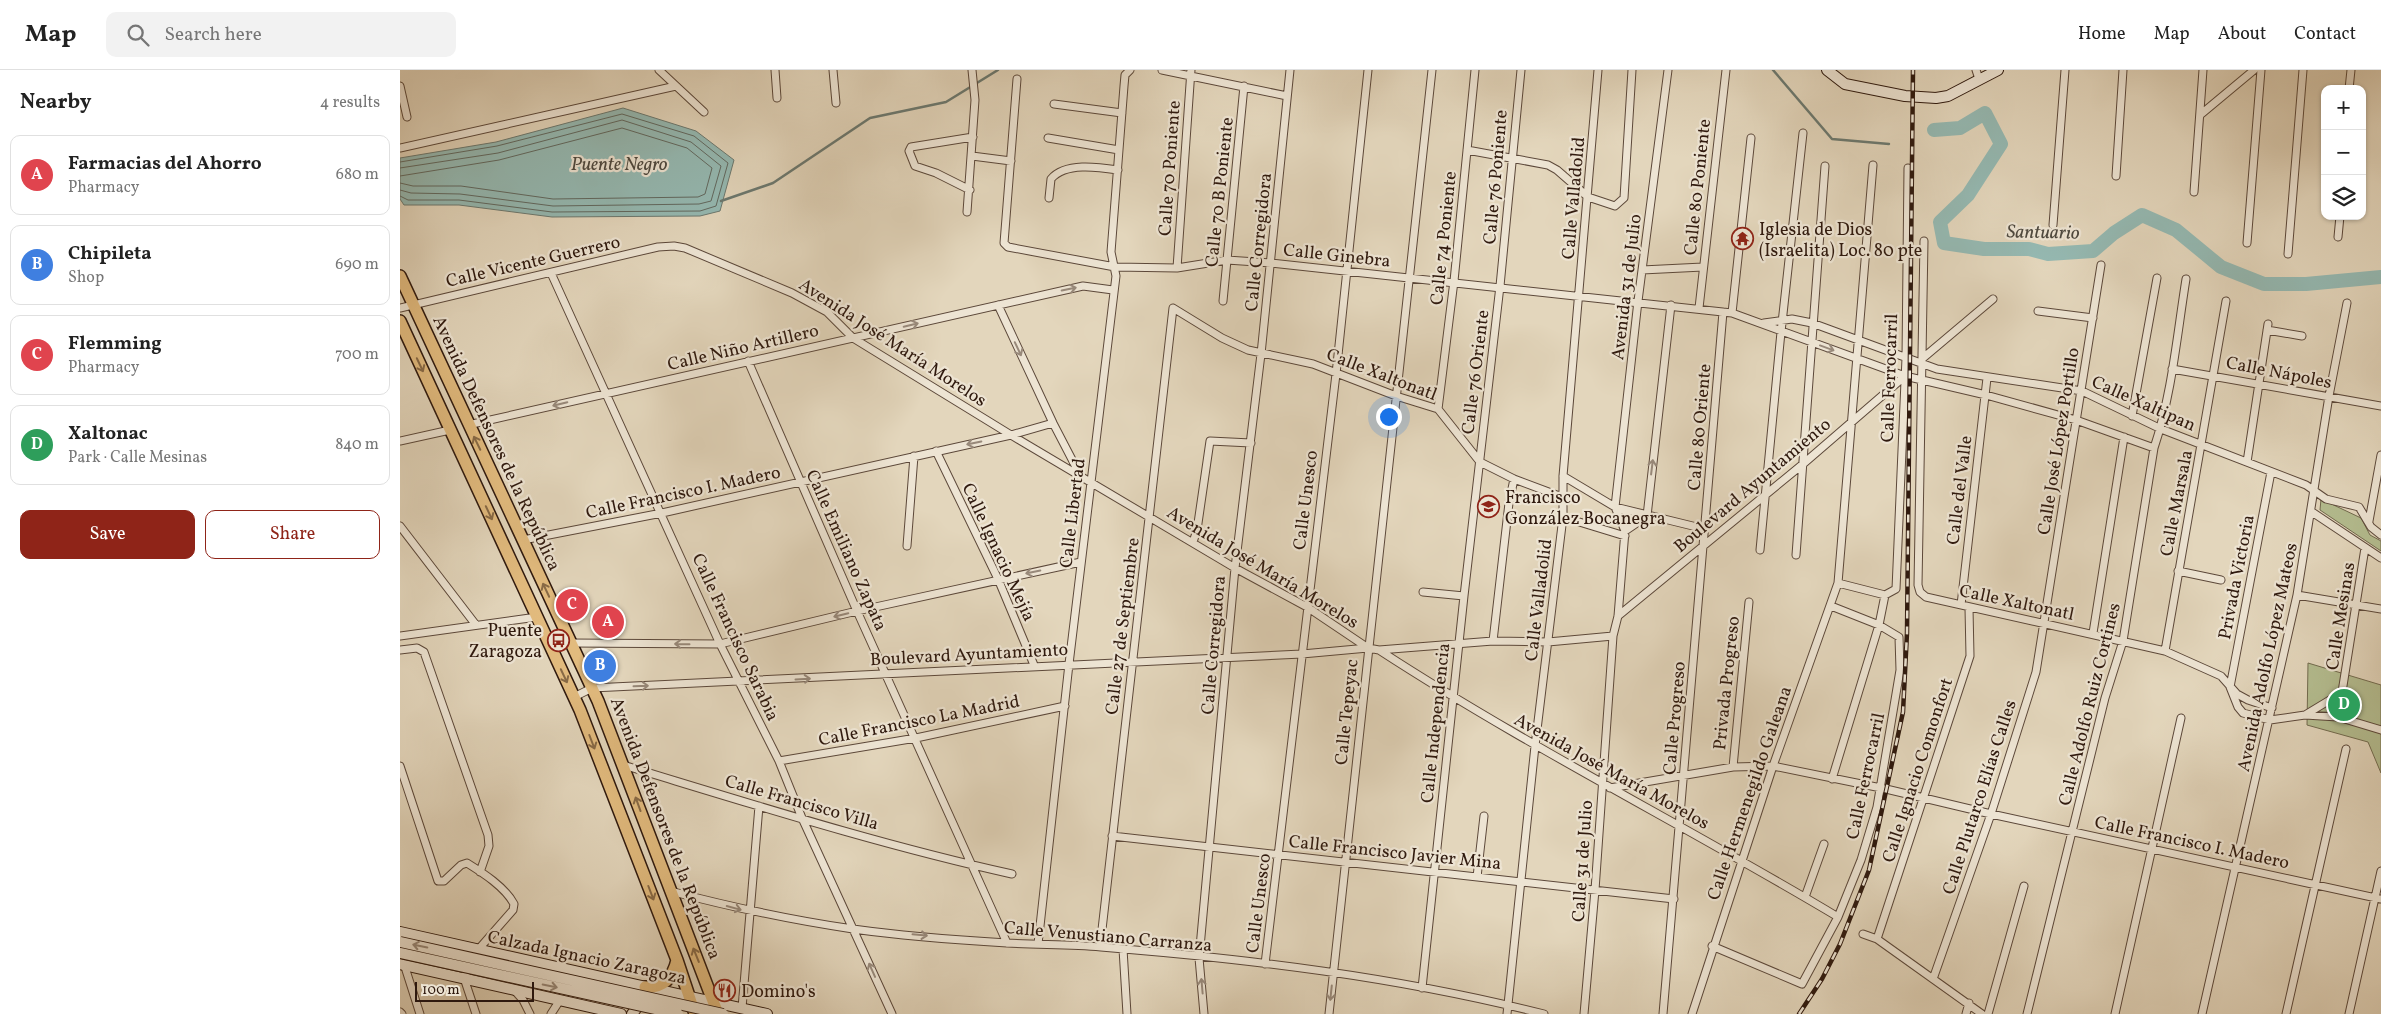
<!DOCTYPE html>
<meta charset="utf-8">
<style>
body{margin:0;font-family:Vollkorn,serif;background:#f2f2f2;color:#222}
.controls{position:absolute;right:15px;top:15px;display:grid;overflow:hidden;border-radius:10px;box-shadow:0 1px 4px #0004}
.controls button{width:45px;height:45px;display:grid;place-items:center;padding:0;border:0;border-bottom:1px solid #e0e0e0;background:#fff;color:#222;font:25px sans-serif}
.scale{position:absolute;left:15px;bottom:12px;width:119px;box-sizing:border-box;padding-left:5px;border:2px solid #2f190e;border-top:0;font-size:14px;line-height:18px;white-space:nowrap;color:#2f190e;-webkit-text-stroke:4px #ede4d3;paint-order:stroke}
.you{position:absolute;left:988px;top:346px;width:18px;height:18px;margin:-12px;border:4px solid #fff;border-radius:50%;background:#1a73e8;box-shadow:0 0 0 8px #1a73e833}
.badge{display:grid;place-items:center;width:32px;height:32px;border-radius:50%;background:#8f2418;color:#fff;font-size:16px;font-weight:700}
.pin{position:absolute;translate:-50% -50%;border:2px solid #fff;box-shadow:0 1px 5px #0006}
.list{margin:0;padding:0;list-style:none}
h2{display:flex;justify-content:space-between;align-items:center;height:65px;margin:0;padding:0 20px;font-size:21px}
h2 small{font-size:16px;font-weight:400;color:#767676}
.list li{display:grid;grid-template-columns:32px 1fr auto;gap:15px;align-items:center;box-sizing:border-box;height:80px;margin:0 10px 10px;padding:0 10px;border:1px solid #e0e0e0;border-radius:10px}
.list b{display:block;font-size:19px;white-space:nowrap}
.list p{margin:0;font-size:16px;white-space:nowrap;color:#767676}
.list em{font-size:16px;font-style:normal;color:#767676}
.actions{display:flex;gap:10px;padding:15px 20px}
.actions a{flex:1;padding:11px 0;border:1px solid #8f2418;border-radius:10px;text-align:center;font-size:18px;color:#8f2418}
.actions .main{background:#8f2418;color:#fff}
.icon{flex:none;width:28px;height:28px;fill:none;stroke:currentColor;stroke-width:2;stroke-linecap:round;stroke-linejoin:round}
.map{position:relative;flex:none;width:1981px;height:944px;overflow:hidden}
header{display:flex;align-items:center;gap:30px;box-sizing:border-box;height:70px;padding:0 25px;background:#fff;border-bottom:1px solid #e0e0e0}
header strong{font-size:24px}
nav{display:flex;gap:28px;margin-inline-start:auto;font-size:18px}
.search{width:350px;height:45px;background:#f2f2f2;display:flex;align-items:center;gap:12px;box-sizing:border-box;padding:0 18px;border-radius:10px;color:#767676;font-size:19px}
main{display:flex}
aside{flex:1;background:#fff}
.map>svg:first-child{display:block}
</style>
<header>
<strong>Map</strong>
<div class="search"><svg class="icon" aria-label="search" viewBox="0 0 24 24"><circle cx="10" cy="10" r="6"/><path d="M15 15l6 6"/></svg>Search here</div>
<nav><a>Home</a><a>Map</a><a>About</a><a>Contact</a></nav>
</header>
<main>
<aside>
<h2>Nearby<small>4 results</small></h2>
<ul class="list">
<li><span class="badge" style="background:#e0444e">A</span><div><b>Farmacias del Ahorro</b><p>Pharmacy</p></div><em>680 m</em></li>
<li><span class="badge" style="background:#3f7fe0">B</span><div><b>Chipileta</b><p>Shop</p></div><em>690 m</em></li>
<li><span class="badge" style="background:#e0444e">C</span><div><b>Flemming</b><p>Pharmacy</p></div><em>700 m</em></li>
<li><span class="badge" style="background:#2e9e5b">D</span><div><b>Xaltonac</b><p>Park · Calle Mesinas</p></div><em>840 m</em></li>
</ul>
<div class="actions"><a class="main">Save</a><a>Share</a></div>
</aside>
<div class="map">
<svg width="1981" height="944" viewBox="0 0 1981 944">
<rect width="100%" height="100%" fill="#e3d6bc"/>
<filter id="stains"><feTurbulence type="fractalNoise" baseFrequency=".004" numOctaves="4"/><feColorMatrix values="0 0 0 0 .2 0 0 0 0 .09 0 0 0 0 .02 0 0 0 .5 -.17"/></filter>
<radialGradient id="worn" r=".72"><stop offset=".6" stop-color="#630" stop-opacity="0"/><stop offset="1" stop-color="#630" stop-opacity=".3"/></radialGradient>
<path fill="#b4bd90" stroke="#726b4f" d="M1921,429L1961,448L1970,465L1981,471V481L1920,440Z
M1908,593L1981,615V703L1968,672L1907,655Z"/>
<path fill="#95b9b2" stroke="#6c7970" d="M223,38L296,61L334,90L320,141L300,146L152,147L59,135H4L0,129V88L96,72Z"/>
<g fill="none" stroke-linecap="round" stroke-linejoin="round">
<path stroke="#626960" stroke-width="1" d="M0,92L97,76L222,44L294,66L328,93L316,136L300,141L152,142L59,130H8L0,126
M0,98L98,83L222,50L291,72L321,96L311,131L299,134L153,136L60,124L11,123L0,120
M0,106L99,90L222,58L287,78L312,98L305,124L298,127L153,129L61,116H13L0,113"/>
<path stroke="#6c7970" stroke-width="2.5" d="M1373,0L1432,69L1489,74
M321,131L373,113L470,48L546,32L598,0"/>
<path stroke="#95b9b2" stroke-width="14" d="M1534,60L1560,58L1585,43L1601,74L1568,125L1540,152L1544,173L1584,179H1629L1648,184L1693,181L1714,163L1742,145L1776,160L1821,197L1864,214H1906L1981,207"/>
<defs>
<path id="street" d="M259,0L304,42
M375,0L377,28
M433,0L436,33
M762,0L887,26
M1576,0L1579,9
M617,9L604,173L608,177L715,197L777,198L827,190L871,193L1332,243L1505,306L1586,325L1676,350L1754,378
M0,16L7,47
M1949,19L1951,0
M654,34L722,43
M1800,45L1854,0
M648,68L719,80
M0,78L276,16
M1067,80L1148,95L1157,100L1188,127L1215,136L1224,128L1232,0
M572,86L611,91
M1716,106L1723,0
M570,120L536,103L515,96L509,81L511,77L573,67
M1794,122L1803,0
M649,128L651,109C665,92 698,97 718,100
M567,142L575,30L572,0
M1653,155L1665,0
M1938,167L1940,146
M1524,171L1518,515L1520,522L1526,527L1765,581L1821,606L1837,624L1848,630L1872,638
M1847,173L1861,0
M1888,184L1903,0
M777,198L791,0
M1242,200L1303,197
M151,203L320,574L379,691L402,748L492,944
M823,231L844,16
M598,235L653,353L679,403
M0,238L258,177L274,176L285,178L392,223L427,242L453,268L611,365L835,498L907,537L968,578L979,580C1128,677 1286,756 1438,847
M1299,238L1326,0
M1638,241L1693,248
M1332,243L1351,68
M1364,253L1392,249L1412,253L1537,299L1682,321L1761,359L1906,415L1926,429L1959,437L1971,457L1981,465
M1867,260L1902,266
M1523,288L1593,229
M348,291L457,541L607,873
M1772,299L1981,336
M1038,339L1054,211L1075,0
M1732,346L1757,208
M68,355L683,216L713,220
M0,371L50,360
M536,381L598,509L634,595
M1847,392L1868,254
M1871,402L1830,617L1838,637L1843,643L1870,650L1905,645L1938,647L1981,660
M1163,406L1215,437L1305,459
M1912,442L1981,488
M1163,447L1225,466
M1969,451L1981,385
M0,456L76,555
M1225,461L1247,446L1271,235
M123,470L262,443L611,365L653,353
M793,472L797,460L810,371L851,373
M507,476L514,386
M1360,480L1381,262L1403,63
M1396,485L1425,96
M1778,501L1821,510
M1438,513L1485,525L1496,519L1506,288L1508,98
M1023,522L1064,526
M1897,525L1981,539
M1561,535L1587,308
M1218,546L1403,394L1505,306
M1693,563L1724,367
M0,566L137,547
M1093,571L1109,433L1114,409
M171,573L320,574L457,541L681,492
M0,580L17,578L24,582L88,765L89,776L80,802
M979,580L1093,571L1148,572L1213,566
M1765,581L1826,231
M174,627L192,618L902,584L968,578
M1905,645L1943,622
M1938,647L1965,478
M379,691L516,668L665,636
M223,695C352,734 481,775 612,804
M0,696L38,811H44L61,795L67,793C83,803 105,817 114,834L113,840L77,881
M1333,697L1349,532
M1432,709L1479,555L1485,525
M1210,718L1333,697L1373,696L1486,719L1591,744L1981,829
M712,766L1274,829
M1077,807L1084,746
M270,821C331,837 391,850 453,859C503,866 556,870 607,873C638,875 670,874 701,877C849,889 999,907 1144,944
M1405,827L1424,774
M1463,864L1477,869L1582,944
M1477,869L1570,586L1569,538
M638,874L669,594L716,206L711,182L724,16L725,5L730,0
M1312,876L1402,914L1438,847L1461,790L1477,737L1500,600L1499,567L1479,555L1431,536
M700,877L773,238L822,268L848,280L913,294L996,326L1038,339L1080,392L1114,409L1162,427
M723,879L727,944
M4,894L20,944
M865,894L936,304L968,0
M70,895L64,908L76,944
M1533,909L1591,744L1636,602L1701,195
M1022,918L1064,526L1100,216L1121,0
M114,920L123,930L130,944
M342,938L359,736
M0,942L2,944
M151,944L160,930
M804,944L799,888L835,498L861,284L890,0
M929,944L1032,0
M1107,944L1135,676L1163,447V406L1198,0
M1184,944L1195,820L1213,566L1218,546L1225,461L1215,437L1238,231L1268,0
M1263,944L1323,242
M1292,944L1373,696L1438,513L1473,95
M1566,944L1569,933
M1588,944L1624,816
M1627,944L1705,628L1723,571L1754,378C1772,324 1777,265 1786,209
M1715,944L1781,648
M1802,944L1897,525L1929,326L1947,233
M1886,944L1946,679
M1949,944L1981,801"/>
<path id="secondary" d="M1427,0L1445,14L1505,26L1536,28L1548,26L1598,0
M0,862L367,944
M0,894L221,944
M232,944L239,935L237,928"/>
<path id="primary" d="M0,206L198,631L318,944
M0,251L180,640L277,890L295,944
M245,917C263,918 273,908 277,890"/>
</defs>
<use href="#street" stroke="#5c483a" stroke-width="9"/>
<use href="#secondary" stroke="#2f190e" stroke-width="12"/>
<use href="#primary" stroke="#2f190e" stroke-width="14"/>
<use href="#street" stroke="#ede4d3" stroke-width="7"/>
<use href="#secondary" stroke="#ede4d3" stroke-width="10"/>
<use href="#primary" stroke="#e2bb7e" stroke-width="11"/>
<defs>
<path id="rail" d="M1399,944L1422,909L1440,874L1469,800L1503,642L1507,563L1513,0"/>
</defs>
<use href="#rail" stroke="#2f190e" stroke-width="4.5"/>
<use href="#rail" stroke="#ede4d3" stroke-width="2.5" stroke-dasharray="8" stroke-linecap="butt"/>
<defs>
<path id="secondary-bridge" d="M0,872L323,944
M0,883L278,944"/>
</defs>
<use href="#secondary-bridge" stroke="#2f190e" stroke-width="12" stroke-linecap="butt"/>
<use href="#secondary-bridge" stroke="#ede4d3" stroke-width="10"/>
</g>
<defs><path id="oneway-shaft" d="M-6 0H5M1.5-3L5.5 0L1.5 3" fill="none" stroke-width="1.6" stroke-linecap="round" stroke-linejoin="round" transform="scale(1.25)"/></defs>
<g stroke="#98897a">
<use href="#oneway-shaft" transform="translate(669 219) rotate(-12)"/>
<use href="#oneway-shaft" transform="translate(511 255) rotate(-13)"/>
<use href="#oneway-shaft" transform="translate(1427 278) rotate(20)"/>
<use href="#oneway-shaft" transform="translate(618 279) rotate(65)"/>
<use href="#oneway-shaft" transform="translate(160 334) rotate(167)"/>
<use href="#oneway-shaft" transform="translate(574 373) rotate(168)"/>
<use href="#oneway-shaft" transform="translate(1252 397) rotate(-83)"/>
<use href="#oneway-shaft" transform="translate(633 502) rotate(168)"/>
<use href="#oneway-shaft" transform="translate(441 545) rotate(166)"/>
<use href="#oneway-shaft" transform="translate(282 574) rotate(-179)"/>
<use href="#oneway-shaft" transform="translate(403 609) rotate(-3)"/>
<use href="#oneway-shaft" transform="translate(241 616) rotate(-2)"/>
<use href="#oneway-shaft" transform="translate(334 838) rotate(15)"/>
<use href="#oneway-shaft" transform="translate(520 865) rotate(5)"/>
<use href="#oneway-shaft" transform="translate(20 876) rotate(-168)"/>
<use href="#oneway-shaft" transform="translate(472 900) rotate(-114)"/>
<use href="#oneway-shaft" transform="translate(150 916) rotate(12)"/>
<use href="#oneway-shaft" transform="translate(802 916) rotate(-95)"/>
<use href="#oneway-shaft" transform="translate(931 923) rotate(96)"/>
</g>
<g stroke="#886a46">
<use href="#oneway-shaft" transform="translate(20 295) rotate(65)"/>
<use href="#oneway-shaft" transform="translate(77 373) rotate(-116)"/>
<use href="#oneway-shaft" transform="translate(89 443) rotate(65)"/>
<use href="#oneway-shaft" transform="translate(146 520) rotate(-115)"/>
<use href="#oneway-shaft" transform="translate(164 606) rotate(65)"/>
<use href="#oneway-shaft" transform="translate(192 672) rotate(69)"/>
<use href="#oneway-shaft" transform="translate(238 734) rotate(-110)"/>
<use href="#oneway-shaft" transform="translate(251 823) rotate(69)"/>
<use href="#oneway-shaft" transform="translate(296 885) rotate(-112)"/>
</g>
<defs>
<symbol id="temple-ring" viewBox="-11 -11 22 22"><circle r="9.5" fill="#ede4d3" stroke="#8f2418" stroke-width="1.5"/><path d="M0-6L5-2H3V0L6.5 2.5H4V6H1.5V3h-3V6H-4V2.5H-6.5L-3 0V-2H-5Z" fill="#8f2418"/></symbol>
<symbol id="school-ring" viewBox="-11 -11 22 22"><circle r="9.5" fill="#ede4d3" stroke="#8f2418" stroke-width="1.5"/><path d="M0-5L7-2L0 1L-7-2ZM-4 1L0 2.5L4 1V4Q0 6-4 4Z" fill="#8f2418"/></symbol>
<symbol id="bus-ring" viewBox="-11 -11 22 22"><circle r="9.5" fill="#ede4d3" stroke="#8f2418" stroke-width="1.5"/><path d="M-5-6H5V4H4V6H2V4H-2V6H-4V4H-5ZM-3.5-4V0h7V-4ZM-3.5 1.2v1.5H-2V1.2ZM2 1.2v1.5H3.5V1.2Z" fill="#8f2418"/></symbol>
<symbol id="restaurant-ring" viewBox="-11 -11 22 22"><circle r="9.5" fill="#ede4d3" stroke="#8f2418" stroke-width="1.5"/><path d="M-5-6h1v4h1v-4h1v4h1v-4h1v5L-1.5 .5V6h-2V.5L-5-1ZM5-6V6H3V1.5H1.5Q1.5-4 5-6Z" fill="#8f2418"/></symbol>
</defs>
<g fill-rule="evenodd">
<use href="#temple-ring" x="1330" y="156" width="25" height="25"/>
<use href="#school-ring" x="1076" y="424" width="25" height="25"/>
<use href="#bus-ring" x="146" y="558" width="25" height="25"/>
<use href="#restaurant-ring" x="312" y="908" width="25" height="25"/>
</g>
<g text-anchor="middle" stroke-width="4.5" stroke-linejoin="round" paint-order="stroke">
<g font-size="18" fill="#2f190e" stroke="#ede4d3">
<text transform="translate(769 98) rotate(-86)" y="6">Calle 70 Poniente</text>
<text transform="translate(1095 107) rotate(-85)" y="6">Calle 76 Poniente</text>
<text transform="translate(1297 117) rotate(-84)" y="6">Calle 80 Poniente</text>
<text transform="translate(819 122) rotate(-84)" y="6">Calle 70 B Poniente</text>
<text transform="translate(1173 128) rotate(-85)" y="6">Calle Valladolid</text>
<text transform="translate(1043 168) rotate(-84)" y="6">Calle 74 Poniente</text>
<text transform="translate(858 172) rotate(-84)" y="6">Calle Corregidora</text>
<text transform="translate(937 185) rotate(6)" y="6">Calle Ginebra</text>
<text transform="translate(133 191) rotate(-13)" y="6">Calle Vicente Guerrero</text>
<text transform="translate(1226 217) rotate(-83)" y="6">Avenida 31 de Julio</text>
<text transform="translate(493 272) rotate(33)" y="6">Avenida José María Morelos</text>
<text transform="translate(343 277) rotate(-13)" y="6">Calle Niño Artillero</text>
<text transform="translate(1075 302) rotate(-83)" y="6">Calle 76 Oriente</text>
<text transform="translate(1879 302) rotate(11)" y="6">Calle Nápoles</text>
<text transform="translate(982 304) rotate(21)" y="6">Calle Xaltonatl</text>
<text transform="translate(1489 308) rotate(-88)" y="6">Calle Ferrocarril</text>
<text transform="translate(1744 333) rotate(24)" y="6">Calle Xaltipan</text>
<text transform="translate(1299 357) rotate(-85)" y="6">Calle 80 Oriente</text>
<text transform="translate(1658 371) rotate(-81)" y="6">Calle José López Portillo</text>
<text transform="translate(97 373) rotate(65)" y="6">Avenida Defensores de la República</text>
<text transform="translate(1352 415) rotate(-40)" y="6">Boulevard Ayuntamiento</text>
<text transform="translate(1559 420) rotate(-83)" y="6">Calle del Valle</text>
<text transform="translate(283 422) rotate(-12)" y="6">Calle Francisco I. Madero</text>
<text transform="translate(905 430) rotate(-83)" y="6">Calle Unesco</text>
<text transform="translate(1776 433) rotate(-79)" y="6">Calle Marsala</text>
<text transform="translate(672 443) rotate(-83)" y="6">Calle Libertad</text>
<text transform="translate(447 480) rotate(66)" y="6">Calle Emiliano Zapata</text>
<text transform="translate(599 482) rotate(65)" y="6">Calle Ignacio Mejía</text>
<text transform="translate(863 497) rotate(31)" y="6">Avenida José María Morelos</text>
<text transform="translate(1836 507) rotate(-79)" y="6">Privada Victoria</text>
<text transform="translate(1138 530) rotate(-83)" y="6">Calle Valladolid</text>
<text transform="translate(1617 532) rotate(12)" y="6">Calle Xaltonatl</text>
<text transform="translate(1940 546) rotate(-81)" y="6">Calle Mesinas</text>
<text transform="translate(722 556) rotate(-83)" y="6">Calle 27 de Septiembre</text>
<text transform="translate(336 567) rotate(65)" y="6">Calle Francisco Sarabia</text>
<text transform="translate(813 575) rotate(-85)" y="6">Calle Corregidora</text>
<text transform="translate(569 584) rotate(-3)" y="6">Boulevard Ayuntamiento</text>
<text transform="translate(1867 587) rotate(-78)" y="6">Avenida Adolfo López Mateos</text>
<text transform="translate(1326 613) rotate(-84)" y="6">Privada Progreso</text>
<text transform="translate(1689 634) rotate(-76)" y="6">Calle Adolfo Ruiz Cortines</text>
<text transform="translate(946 642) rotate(-84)" y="6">Calle Tepeyac</text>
<text transform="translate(1274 648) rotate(-85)" y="6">Calle Progreso</text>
<text transform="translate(519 650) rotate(-11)" y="6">Calle Francisco La Madrid</text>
<text transform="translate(1035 653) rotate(-84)" y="6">Calle Independencia</text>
<text transform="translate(1517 700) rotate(-72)" y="6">Calle Ignacio Comonfort</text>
<text transform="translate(1212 701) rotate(29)" y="6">Avenida José María Morelos</text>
<text transform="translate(1465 706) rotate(-78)" y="6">Calle Ferrocarril</text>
<text transform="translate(1349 723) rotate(-71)" y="6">Calle Hermenegildo Galeana</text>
<text transform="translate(1579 727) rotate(-72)" y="6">Calle Plutarco Elías Calles</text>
<text transform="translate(402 732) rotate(16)" y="6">Calle Francisco Villa</text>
<text transform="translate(266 758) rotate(69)" y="6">Avenida Defensores de la República</text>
<text transform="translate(1792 772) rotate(12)" y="6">Calle Francisco I. Madero</text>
<text transform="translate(995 782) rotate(6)" y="6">Calle Francisco Javier Mina</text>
<text transform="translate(1182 791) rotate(-86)" y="6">Calle 31 de Julio</text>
<text transform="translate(858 833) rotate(-83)" y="6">Calle Unesco</text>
<text transform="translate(708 866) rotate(5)" y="6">Calle Venustiano Carranza</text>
<text transform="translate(187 887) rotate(12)" y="6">Calzada Ignacio Zaragoza</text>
</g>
<g font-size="18" fill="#2f190e" stroke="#ede4d3" text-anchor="start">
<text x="1359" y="165">Iglesia de Dios<tspan x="1359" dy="21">(Israelita) Loc. 80 pte</tspan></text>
<text x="1105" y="433">Francisco<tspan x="1105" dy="21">González Bocanegra</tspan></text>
<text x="142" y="566" text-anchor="end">Puente<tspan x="142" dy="21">Zaragoza</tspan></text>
<text x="341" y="927">Domino's</text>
</g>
<g font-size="19" font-style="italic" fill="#4e493f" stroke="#ede4d3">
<text x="219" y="100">Puente Negro</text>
<text transform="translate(1643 161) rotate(1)" y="7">Santuario</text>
</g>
</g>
<rect width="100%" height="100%" filter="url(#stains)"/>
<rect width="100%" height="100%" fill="url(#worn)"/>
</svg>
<div class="controls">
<button>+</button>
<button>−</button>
<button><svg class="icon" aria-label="layers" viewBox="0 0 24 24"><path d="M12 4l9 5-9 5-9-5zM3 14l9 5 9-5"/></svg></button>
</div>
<div class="scale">100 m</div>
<div class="you"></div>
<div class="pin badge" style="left:208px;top:552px;background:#e0444e">A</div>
<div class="pin badge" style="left:200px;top:596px;background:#3f7fe0">B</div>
<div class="pin badge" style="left:172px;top:535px;background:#e0444e">C</div>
<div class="pin badge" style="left:1944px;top:635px;background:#2e9e5b">D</div>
</div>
</main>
